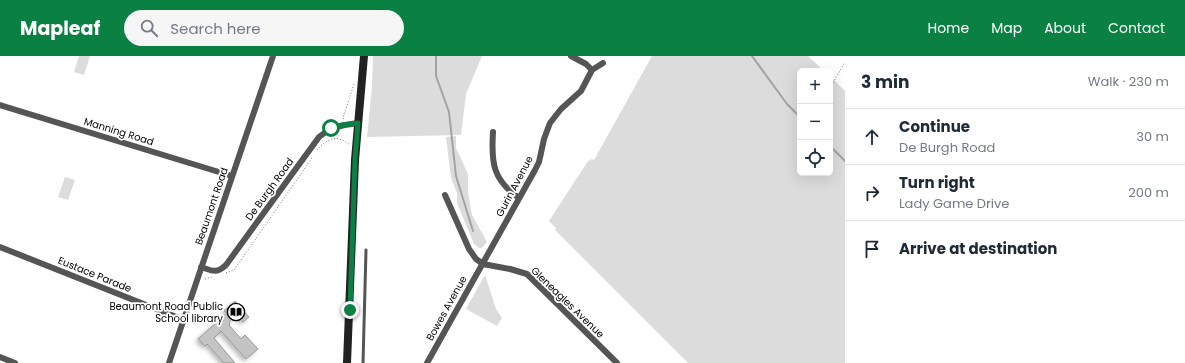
<!DOCTYPE html>
<meta charset="utf-8">
<style>
body{margin:0;font-family:Poppins,sans-serif;background:#f6f6f7;color:#1f2937}
.controls{position:absolute;right:12px;top:12px;display:grid;overflow:hidden;border-radius:6px;box-shadow:0 4px 16px #0002}
.controls button{width:36px;height:36px;display:grid;place-items:center;padding:0;border:0;border-bottom:1px solid #e0e1e3;background:#fff;color:#1f2937;font:20px sans-serif}
.stop{position:absolute;width:12px;height:12px;margin:-9px;border:3px solid #0b8043;border-radius:50%;background:#fff}
.stop.end{background:#0b8043;border-color:#fff;box-shadow:0 1px 4px #0008}
.list{margin:0;padding:0;list-style:none}
h2{display:flex;justify-content:space-between;align-items:center;height:52px;margin:0;padding:0 16px;font-size:17px}
h2 small{font-size:13px;font-weight:400;color:#747a83}
.list li{display:grid;grid-template-columns:26px 1fr auto;gap:12px;align-items:center;box-sizing:border-box;height:56px;padding:0 16px;border-top:1px solid #e0e1e3}
.list b{display:block;font-size:15px;white-space:nowrap}
.list p{margin:0;font-size:13px;white-space:nowrap;color:#747a83}
.list em{font-size:13px;font-style:normal;color:#747a83}
.icon{flex:none;width:22px;height:22px;fill:none;stroke:currentColor;stroke-width:2;stroke-linecap:round;stroke-linejoin:round}
.map{position:relative;flex:none;width:845px;height:307px;overflow:hidden}
header{display:flex;align-items:center;gap:24px;box-sizing:border-box;height:56px;padding:0 20px;background:#0b8043;color:#fff}
header strong{font-size:19px}
nav{display:flex;gap:22px;margin-inline-start:auto;font-size:14px}
.search{width:280px;height:36px;background:#f6f6f7;display:flex;align-items:center;gap:10px;box-sizing:border-box;padding:0 14px;border-radius:22px;color:#747a83;font-size:15px}
main{display:flex}
aside{flex:1;background:#fff}
.map>svg:first-child{display:block}
</style>
<header>
<strong>Mapleaf</strong>
<div class="search"><svg class="icon" aria-label="search" viewBox="0 0 24 24"><circle cx="10" cy="10" r="6"/><path d="M15 15l6 6"/></svg>Search here</div>
<nav><a>Home</a><a>Map</a><a>About</a><a>Contact</a></nav>
</header>
<main>
<div class="map">
<svg width="845" height="307" viewBox="0 0 845 307">
<defs>
<filter id="shadow"><feDropShadow dx="-2.5" dy="2.5" stdDeviation="2" flood-color="#0004"/></filter>
</defs>
<rect width="100%" height="100%" fill="#fff"/>
<path fill="#dcdcdc" d="M79,0H90L84,19L74,16Z
M373,0H482L466,38L461,79L367,81L372,31Z
M652,0H808L824,15H800V117H830V20L845,35V307H688L555,174L556,172L549,165L588,105L592,103L594,104Z
M456,80V92L468,118V136L472,159L487,186L482,192H479L474,188L457,147V137L451,122L446,81Z
M65,121L75,124L68,144L58,141Z
M485,219L496,253L502,262L497,270L466,253Z"/>
<g fill="none" stroke-linecap="round" stroke-linejoin="round">
<path stroke="#a3a3a3" stroke-width="2" d="M436,0V20L449,56L456,120L473,175
M752,0L787,48L800,61
M830,90L845,105"/>
</g>
<path fill="#c4c4c4" stroke="#999" filter="url(#shadow)" d="M235,245L249,261L243,266L236,259L229,266L230,268L229,269L241,283L245,279L258,293L246,303L221,275L214,282L235,307H224L207,288L205,290L198,283L227,257L224,255Z"/>
<g fill="none" stroke-linecap="round" stroke-linejoin="round">
<path stroke="#777" stroke-width="1" stroke-dasharray="1 2" stroke-linecap="butt" d="M830,32L845,6
M344,63L343,62L354,28
M317,94C328,82 336,78 350,89
M226,217L234,214L312,102
M205,223L212,221"/>
<path stroke="#555" stroke-width="3" d="M363,307L366,194"/>
<path stroke="#555" stroke-width="6" d="M571,0L586,8L592,14
M0,49L232,120
M493,76C491,107 493,124 519,142
M445,139L469,193L476,203L483,208L510,213L527,218L617,307
M0,191L184,264
M201,211C213,215 216,218 226,209L319,81C331,71 343,69 358,67
M0,301L15,307
M169,307L273,0
M427,307L535,114L539,106L544,83L550,67L561,53L581,35L592,14L603,7"/>
<path stroke="#222" stroke-width="8" d="M347,307L355,104L364,0"/>
</g>
<g fill="none" stroke-linecap="round" stroke-linejoin="round">
<path stroke="#0b8043" stroke-width="5" d="M331,72L342,69L358,67L355,104L350,254"/>
</g>
<defs>
<symbol id="library-ring" viewBox="-11 -11 22 22"><circle r="9.5" fill="#fff" stroke="#000" stroke-width="1.5"/><path d="M-6-4Q-3-5.5-.7-3.5V5Q-3 3-6 4ZM6-4Q3-5.5 .7-3.5V5Q3 3 6 4Z" fill="#000"/></symbol>
</defs>
<g fill-rule="evenodd">
<use href="#library-ring" x="226" y="246" width="20" height="20"/>
</g>
<g text-anchor="middle" stroke-width="3.5" stroke-linejoin="round" paint-order="stroke">
<g font-size="10" fill="#000" stroke="#fff">
<text transform="translate(119 75) rotate(17)" y="4">Manning Road</text>
<text transform="translate(514 130) rotate(-62)" y="4">Gurin Avenue</text>
<text transform="translate(269 133) rotate(-54)" y="4">De Burgh Road</text>
<text transform="translate(211 150) rotate(-71)" y="4">Beaumont Road</text>
<text transform="translate(95 218) rotate(22)" y="4">Eustace Parade</text>
<text transform="translate(568 246) rotate(44)" y="4">Gleneagles Avenue</text>
<text transform="translate(446 252) rotate(-61)" y="4">Bowes Avenue</text>
</g>
<g font-size="10" fill="#000" stroke="#fff" text-anchor="end">
<text x="223" y="254">Beaumont Road Public<tspan x="223" dy="12">School library</tspan></text>
</g>
</g>
</svg>
<div class="controls">
<button>+</button>
<button>−</button>
<button><svg class="icon" aria-label="locate" viewBox="0 0 24 24"><circle cx="12" cy="12" r="6"/><path d="M12 2v4M12 18v4M2 12h4M18 12h4"/></svg></button>
</div>
<div class="stop" style="left:331px;top:72px"></div>
<div class="stop end" style="left:350px;top:254px"></div>
</div>
<aside>
<h2>3 min<small>Walk · 230 m</small></h2>
<ul class="list">
<li><svg class="icon" aria-label="ahead" viewBox="0 0 24 24"><path d="M12 20V5M6 11l6-6 6 6"/></svg><div><b>Continue</b><p>De Burgh Road</p></div><em>30 m</em></li>
<li><svg class="icon" aria-label="right" viewBox="0 0 24 24"><path d="M7 20v-9h11M14 6l5 5-5 5"/></svg><div><b>Turn right</b><p>Lady Game Drive</p></div><em>200 m</em></li>
<li><svg class="icon" aria-label="arrive" viewBox="0 0 24 24"><path d="M6 21V4h12l-3 4 3 4H6"/></svg><div><b>Arrive at destination</b></div></li>
</ul>
</aside>
</main>
